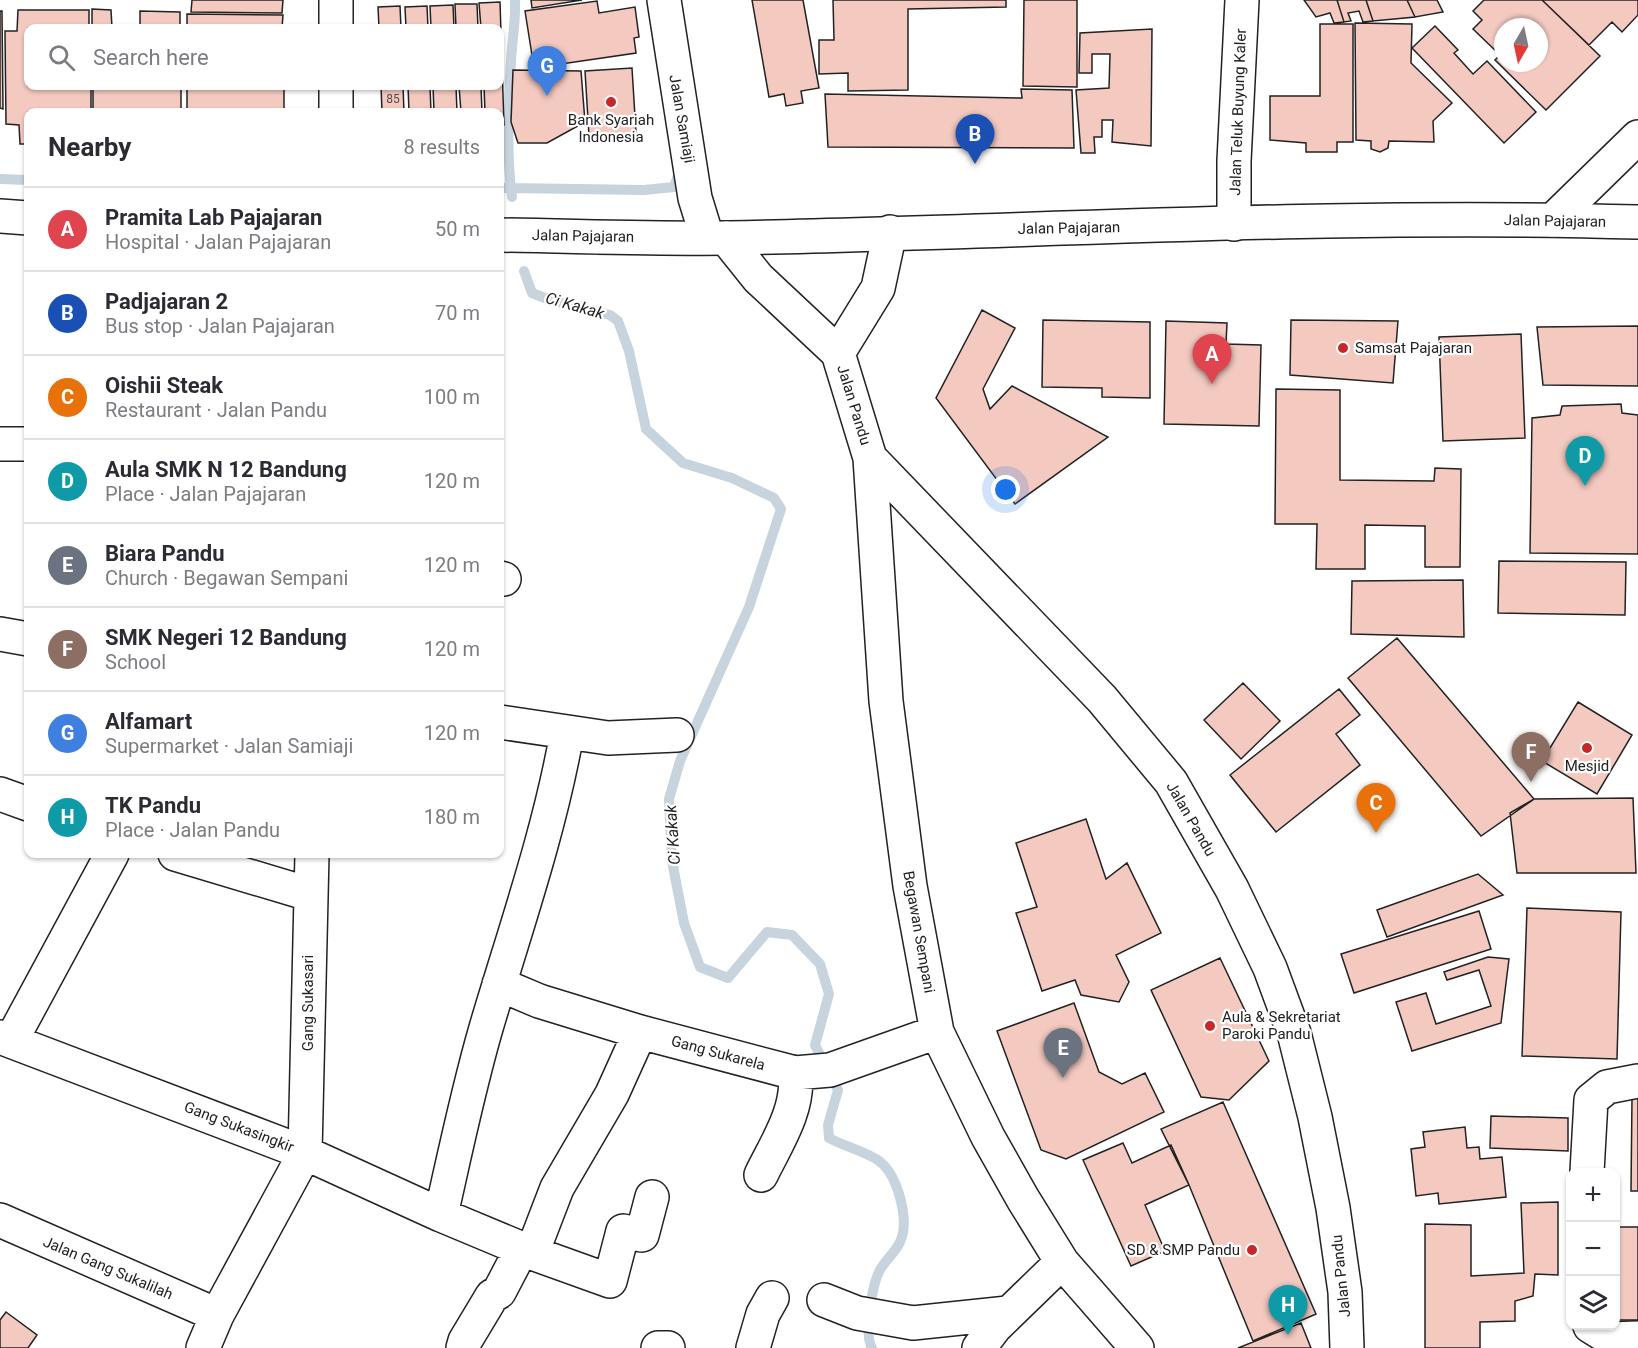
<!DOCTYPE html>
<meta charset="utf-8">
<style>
body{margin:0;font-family:Roboto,sans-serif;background:#f7f7f7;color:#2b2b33}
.controls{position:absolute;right:18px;bottom:18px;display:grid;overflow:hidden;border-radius:12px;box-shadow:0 2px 4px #0004}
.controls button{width:54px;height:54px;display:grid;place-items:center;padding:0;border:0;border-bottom:2px solid #e1e1e2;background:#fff;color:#2b2b33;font:30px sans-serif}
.compass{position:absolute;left:1494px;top:18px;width:54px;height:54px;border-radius:50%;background:#fff;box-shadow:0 2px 4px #0004;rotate:189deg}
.you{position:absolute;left:1006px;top:490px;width:21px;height:21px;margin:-15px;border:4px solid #fff;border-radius:50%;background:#1a73e8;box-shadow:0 0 0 9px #1a73e833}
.badge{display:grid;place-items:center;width:39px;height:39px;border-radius:50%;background:#d93025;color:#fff;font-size:20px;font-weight:700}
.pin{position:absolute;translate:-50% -50px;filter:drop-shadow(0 2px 3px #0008)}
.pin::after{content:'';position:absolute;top:32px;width:21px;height:18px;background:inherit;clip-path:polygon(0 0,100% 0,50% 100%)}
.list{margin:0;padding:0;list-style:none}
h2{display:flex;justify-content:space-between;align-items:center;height:78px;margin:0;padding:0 24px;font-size:26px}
h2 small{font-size:20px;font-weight:400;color:#7c7c81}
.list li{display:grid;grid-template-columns:39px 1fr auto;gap:18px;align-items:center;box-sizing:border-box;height:84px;padding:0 24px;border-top:2px solid #e1e1e2}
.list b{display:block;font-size:22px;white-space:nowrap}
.list p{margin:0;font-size:20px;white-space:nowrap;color:#7c7c81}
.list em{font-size:20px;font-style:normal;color:#7c7c81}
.icon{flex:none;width:33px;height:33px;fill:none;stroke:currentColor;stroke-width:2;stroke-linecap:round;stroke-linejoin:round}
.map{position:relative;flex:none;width:1638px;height:1348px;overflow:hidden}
.search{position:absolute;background:#fff;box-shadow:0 2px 4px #0004;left:24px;top:24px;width:480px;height:66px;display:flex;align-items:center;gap:15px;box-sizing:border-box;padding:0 21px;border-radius:12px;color:#7c7c81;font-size:22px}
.panel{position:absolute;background:#fff;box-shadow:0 2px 4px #0004;left:24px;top:108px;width:480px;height:750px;border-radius:12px}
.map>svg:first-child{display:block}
</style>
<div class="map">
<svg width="1638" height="1348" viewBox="0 0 1638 1348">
<rect width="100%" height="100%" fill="#fff"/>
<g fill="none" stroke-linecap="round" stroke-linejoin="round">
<path stroke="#c7d3dd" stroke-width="10" d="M0,179L28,180
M500,188L644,190L674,187L680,170
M512,197C506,153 508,105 511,61C512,40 516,21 515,0
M524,271L532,293L550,300L610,315L618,321L629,351L646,429L683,463L732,478L774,498L781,509L749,607L680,761L669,799L672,861L684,923L700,967L728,978L767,932L792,935L820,964L829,994L815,1045L838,1090L828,1125L829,1138C843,1146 867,1152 879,1161C898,1175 910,1221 900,1242C895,1253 884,1261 879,1272C872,1286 864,1336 872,1348"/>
</g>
<path fill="#f3c9c0" stroke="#222" stroke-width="1.5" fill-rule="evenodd" d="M192,0H283L282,13L191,12Z
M531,0H582L532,8Z
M752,0H803L819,88L801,91L803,103L786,106L784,94L769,97Z
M833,0H1006V7L908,9V90L848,91V73L819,74V40H834Z
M1024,0H1077V87L1023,86Z
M1304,0H1337L1344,22L1334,23L1330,13L1316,17Z
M1337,0H1366L1373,21L1363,22L1359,11L1348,13L1351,21L1344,22Z
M1366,0H1407L1415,17L1373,21Z
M1407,0H1437L1443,12L1415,17Z
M1484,0H1542L1600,56L1546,110L1495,60L1500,55L1473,29L1482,20L1473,11ZM1503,27H1539V63H1503Z
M1542,0H1638V15L1622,32L1612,22L1589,45Z
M597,1L599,13L635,7L639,37L634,38L636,53L534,68L525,11Z
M500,2L504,125H500V112H485L484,86H500V28H481L479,3Z
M455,4H477L478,28H456Z
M453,5L454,28H431L430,6Z
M400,6L401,28H379L378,7Z
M427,6L428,28H406L405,7Z
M92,9L111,10L112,28H92Z
M18,10H89V28H28V86H91V112H28V144H20L19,125L6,124L5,31H17Z
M0,11H2L3,109L0,108Z
M140,11L180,12V28H140Z
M187,14L283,15L282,28H187Z
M1355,23L1412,24L1411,63L1452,103L1433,121L1434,142L1389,141L1388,148L1380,152L1371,149V141L1356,140Z
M1320,24H1353V142H1337V152H1306V143L1270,140V96H1320Z
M1435,26L1458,50L1454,53L1473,74L1487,61L1536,112L1504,143L1412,48Z
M1152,29L1151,146L1112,142L1113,120H1102V137H1094L1095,153H1081L1076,90L1109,88L1110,54H1092V73H1079L1080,33Z
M632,68L636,133L589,136L585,71Z
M513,70L581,71L585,122L547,143H518L511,122Z
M93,86H181V112H93Z
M187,86H284V112H187Z
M381,86H403L404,112H382Z
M408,86H430L431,112H409Z
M433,86H456L457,112H434Z
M459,86H481L482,112H461Z
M1021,89L1072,90L1074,148L828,147L825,94L1022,98Z
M982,310L1015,328L983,389L990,409L1012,386L1108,437L1015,504L936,398Z
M1043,320L1150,322V398L1102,397V388L1042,387Z
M1291,320L1398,321L1393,383L1290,375Z
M1166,321L1227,323L1226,344L1261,345L1259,426L1164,424Z
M1638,326V386L1543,385L1537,327Z
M1521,334L1525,438L1443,441L1439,337Z
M1276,389L1340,390V480L1434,481L1435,468L1461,469L1460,567H1425V526L1365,525V569H1316L1317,524H1275Z
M1621,404L1622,413L1638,415V554L1530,553L1532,418L1560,415L1562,406Z
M1499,561L1626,562L1625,615L1498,613Z
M1463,580L1464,637L1351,634L1352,581Z
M1397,638L1534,799L1481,836L1348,678Z
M1243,683L1280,721L1241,759L1204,720Z
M1339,689L1360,715L1336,734L1360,765L1276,832L1230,775Z
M1578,702L1632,735L1597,794L1542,761Z
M1633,798L1636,873H1517L1510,813L1534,799Z
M1086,819L1106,879L1127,863L1161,933L1116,955L1129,982L1119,1002L1081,995L1075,980L1042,991L1016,913L1037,907L1016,843Z
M1478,874L1503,895L1387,937L1377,910Z
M1527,908L1621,912L1617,1059L1522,1056Z
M1479,911L1491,949L1354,993L1341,954Z
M1488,957L1509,959L1501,1023L1412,1051L1396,1002L1426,993L1436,1024L1491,1006L1479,970L1447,980L1444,972Z
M1220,958L1269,1061L1229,1100L1201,1097L1151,990Z
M1074,1003L1099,1072L1122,1084L1145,1073L1164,1112L1066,1159L1041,1150L997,1031Z
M1632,1098H1638V1191H1631Z
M1223,1102L1316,1314L1253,1341L1189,1185L1161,1129Z
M1491,1116L1568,1118V1151L1490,1148Z
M1465,1127L1467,1148L1479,1147L1480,1159L1502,1157L1506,1197L1439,1204L1438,1193L1416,1196L1411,1149L1425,1147L1423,1132Z
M1123,1143L1132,1163L1171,1145L1189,1185L1145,1205L1165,1251L1131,1266L1083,1160Z
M1558,1202V1275L1535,1274L1533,1296L1515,1301V1321L1480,1322V1348H1425V1224L1471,1225V1276L1524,1273L1521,1203Z
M1616,1227H1638V1320H1616Z
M6,1312L37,1335L28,1348H0V1320Z
M1301,1323L1311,1348H1238Z"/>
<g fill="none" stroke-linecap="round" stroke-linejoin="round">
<defs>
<path id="minor" d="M664,0L695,198L707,237
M336,28V0
M336,112V86
M1234,224V161L1242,0
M726,238L758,278L838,353L870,458L1102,699L1171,782L1232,889L1270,968L1294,1033L1315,1117L1333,1208L1345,1292L1347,1348
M838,353L878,288L890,232
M0,444H28
M870,458L886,701L910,886L937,1032L988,1137L1023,1199L1062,1262L1137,1348
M500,578L504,579
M0,634L28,639
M500,722L608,738L677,735
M0,794L28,804
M175,854L309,894
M499,984L539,1001L640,1032L795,1073L830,1070L937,1032
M0,1037L305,1153L441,1215L532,1253L610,1281L623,1231L642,1235L652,1197
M11,1041L112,854
M1587,1172L1591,1100L1607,1087L1638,1081
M761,1175C776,1144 800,1109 795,1073
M441,1215C455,1153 468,1090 486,1028C515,930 549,834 567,733
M0,1220L217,1315
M532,1253L557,1188L612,1094L640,1032
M824,1300L857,1313L913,1323L1008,1313
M1590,1326L1611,1339L1638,1338
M203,1348L217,1315L305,1153L312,854
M463,1348L465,1341L492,1296L499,1292L522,1248
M658,1348H668
M753,1348L763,1314L772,1298
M979,1348L995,1327L1062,1262"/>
<path id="major" d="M1553,220L1638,137"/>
<path id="highway" d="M0,216L28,218
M500,235C576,236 652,239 728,238C1031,232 1335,213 1638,222"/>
</defs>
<use href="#minor" stroke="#222" stroke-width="36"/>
<use href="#major" stroke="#222" stroke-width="36"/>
<use href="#highway" stroke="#222" stroke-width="36"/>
<use href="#minor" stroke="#fff" stroke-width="33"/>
<use href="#major" stroke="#fff" stroke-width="33"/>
<use href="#highway" stroke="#fff" stroke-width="33"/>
</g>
<g fill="#c62828" stroke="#fff" stroke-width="2">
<circle cx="611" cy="102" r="6"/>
<circle cx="1343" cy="348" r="6"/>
<circle cx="1587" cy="748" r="6"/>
<circle cx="1210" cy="1026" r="6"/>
<circle cx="1252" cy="1250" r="6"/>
</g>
<g text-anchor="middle" stroke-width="4.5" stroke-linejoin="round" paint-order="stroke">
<g font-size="12" fill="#564c4a">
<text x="393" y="103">85</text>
</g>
<g font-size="15" fill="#222" stroke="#fff">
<text transform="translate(1238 112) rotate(-88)" y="5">Jalan Teluk Buyung Kaler</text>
<text transform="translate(682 119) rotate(80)" y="5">Jalan Samiaji</text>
<text transform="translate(1555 221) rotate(1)" y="5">Jalan Pajajaran</text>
<text transform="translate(1069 228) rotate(-1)" y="5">Jalan Pajajaran</text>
<text transform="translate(583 236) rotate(1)" y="5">Jalan Pajajaran</text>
<text transform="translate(854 405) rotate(73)" y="5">Jalan Pandu</text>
<text transform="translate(1191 819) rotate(60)" y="5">Jalan Pandu</text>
<text transform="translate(919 932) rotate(80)" y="5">Begawan Sempani</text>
<text transform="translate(308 1003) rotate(-90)" y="5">Gang Sukasari</text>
<text transform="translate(718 1053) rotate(15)" y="5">Gang Sukarela</text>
<text transform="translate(239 1127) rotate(21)" y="5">Gang Sukasingkir</text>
<text transform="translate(108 1268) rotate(23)" y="5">Jalan Gang Sukalilah</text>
<text transform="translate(1341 1276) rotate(-96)" y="5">Jalan Pandu</text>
</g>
<g font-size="15" fill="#222" stroke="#fff">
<text x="611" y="125">Bank Syariah<tspan x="611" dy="17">Indonesia</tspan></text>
<text x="1355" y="353" text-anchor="start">Samsat Pajajaran</text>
<text x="1587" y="771">Mesjid</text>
<text x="1222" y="1022" text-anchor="start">Aula &amp; Sekretariat<tspan x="1222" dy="17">Paroki Pandu</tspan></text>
<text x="1240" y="1255" text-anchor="end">SD &amp; SMP Pandu</text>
</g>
<g font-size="16" font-style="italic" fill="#222" stroke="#fff">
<text transform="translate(575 305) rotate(16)" y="6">Ci Kakak</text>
<text transform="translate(672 835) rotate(-94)" y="6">Ci Kakak</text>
</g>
</g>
</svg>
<div class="controls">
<button>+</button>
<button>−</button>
<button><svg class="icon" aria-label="layers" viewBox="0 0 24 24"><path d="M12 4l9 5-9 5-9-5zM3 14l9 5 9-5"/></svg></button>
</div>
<svg class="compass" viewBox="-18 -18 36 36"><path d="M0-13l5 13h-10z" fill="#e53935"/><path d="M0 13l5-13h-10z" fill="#7c7c81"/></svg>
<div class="you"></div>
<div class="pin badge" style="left:1212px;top:384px;background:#e0444e">A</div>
<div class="pin badge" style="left:975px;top:164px;background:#1a4fb4">B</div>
<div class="pin badge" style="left:1376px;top:833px;background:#e8710a">C</div>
<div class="pin badge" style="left:1585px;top:486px;background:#0f9aa8">D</div>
<div class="pin badge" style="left:1063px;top:1078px;background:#6b7280">E</div>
<div class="pin badge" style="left:1531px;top:782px;background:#8d6e63">F</div>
<div class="pin badge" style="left:547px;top:96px;background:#3f7fe0">G</div>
<div class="pin badge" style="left:1288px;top:1335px;background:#0f9aa8">H</div>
<div class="search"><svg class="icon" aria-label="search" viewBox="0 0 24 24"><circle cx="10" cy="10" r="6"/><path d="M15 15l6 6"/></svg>Search here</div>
<section class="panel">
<h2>Nearby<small>8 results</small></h2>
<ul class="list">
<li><span class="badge" style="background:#e0444e">A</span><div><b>Pramita Lab Pajajaran</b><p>Hospital · Jalan Pajajaran</p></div><em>50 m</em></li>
<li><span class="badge" style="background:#1a4fb4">B</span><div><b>Padjajaran 2</b><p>Bus stop · Jalan Pajajaran</p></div><em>70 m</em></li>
<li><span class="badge" style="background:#e8710a">C</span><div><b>Oishii Steak</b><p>Restaurant · Jalan Pandu</p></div><em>100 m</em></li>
<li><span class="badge" style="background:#0f9aa8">D</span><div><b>Aula SMK N 12 Bandung</b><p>Place · Jalan Pajajaran</p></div><em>120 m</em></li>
<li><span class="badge" style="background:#6b7280">E</span><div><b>Biara Pandu</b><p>Church · Begawan Sempani</p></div><em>120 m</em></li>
<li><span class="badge" style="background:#8d6e63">F</span><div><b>SMK Negeri 12 Bandung</b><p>School</p></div><em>120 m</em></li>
<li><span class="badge" style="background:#3f7fe0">G</span><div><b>Alfamart</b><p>Supermarket · Jalan Samiaji</p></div><em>120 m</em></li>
<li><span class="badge" style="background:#0f9aa8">H</span><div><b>TK Pandu</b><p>Place · Jalan Pandu</p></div><em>180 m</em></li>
</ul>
</section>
</div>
